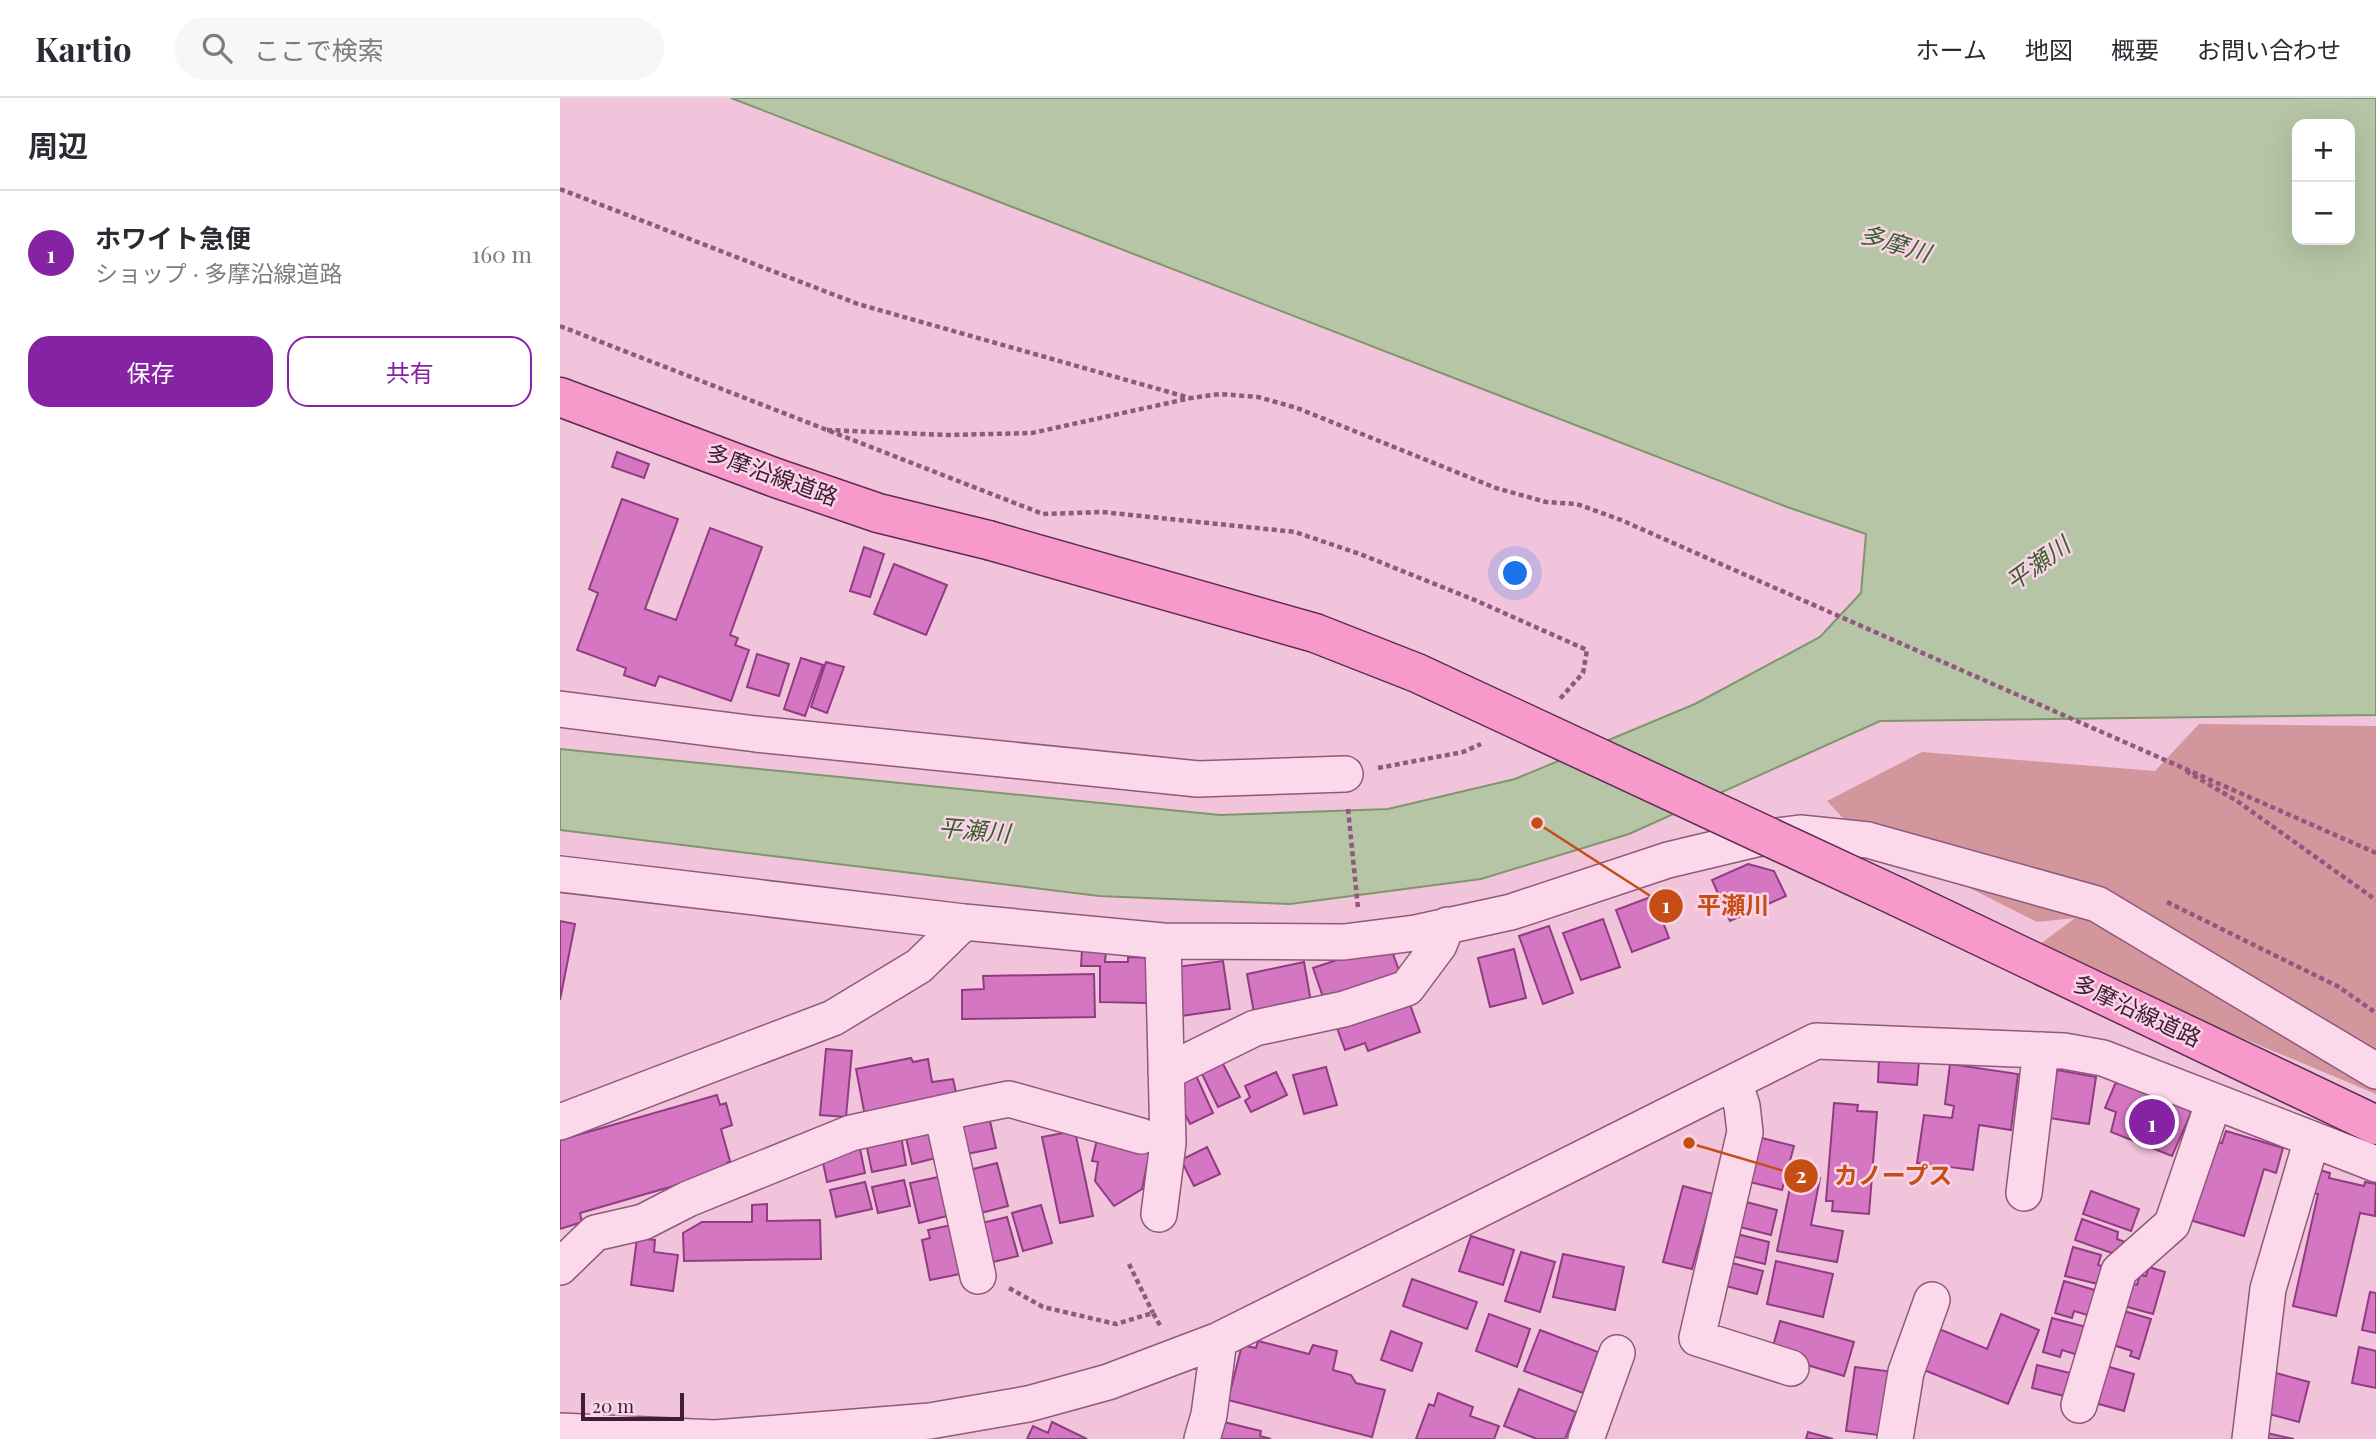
<!DOCTYPE html>
<html lang="ja">
<meta charset="utf-8">
<style>
body{margin:0;font-family:"Playfair Display","Noto Sans JP",serif;background:#f7f7f7;color:#2b2b33}
.controls{position:absolute;right:21px;top:21px;display:grid;overflow:hidden;border-radius:14px;box-shadow:0 7px 28px #0002}
.controls button{width:63px;height:63px;display:grid;place-items:center;padding:0;border:0;border-bottom:2px solid #e1e1e2;background:#fff;color:#2b2b33;font:35px sans-serif}
.scale{position:absolute;left:21px;bottom:18px;width:103px;box-sizing:border-box;padding-left:7px;border:4px solid #3e1d35;border-top:0;font-size:19px;line-height:24px;white-space:nowrap;color:#3e1d35;-webkit-text-stroke:5px #f9d4e7;paint-order:stroke}
.you{position:absolute;left:956px;top:476px;width:24px;height:24px;margin:-18px;border:5px solid #fff;border-radius:50%;background:#1a73e8;box-shadow:0 0 0 10px #1a73e833}
.badge{display:grid;place-items:center;width:46px;height:46px;border-radius:50%;background:#8622a4;color:#fff;font-size:23px;font-weight:700}
.pin{position:absolute;translate:-50% -50%;border:4px solid #fff;box-shadow:0 2px 7px #0006}
.list{margin:0;padding:0;list-style:none}
h2{display:flex;justify-content:space-between;align-items:center;height:91px;margin:0;padding:0 28px;font-size:30px}
h2 small{font-size:23px;font-weight:400;color:#7c7c81}
.list li{display:grid;grid-template-columns:46px 1fr auto;gap:21px;align-items:center;box-sizing:border-box;height:126px;padding:0 28px;border-top:2px solid #e1e1e2}
.list b{display:block;font-size:26px;white-space:nowrap}
.list p{margin:0;font-size:23px;white-space:nowrap;color:#7c7c81}
.list em{font-size:23px;font-style:normal;color:#7c7c81}
.actions{display:flex;gap:14px;padding:21px 28px}
.actions a{flex:1;padding:16px 0;border:2px solid #8622a4;border-radius:21px;text-align:center;font-size:24px;color:#8622a4}
.actions .main{background:#8622a4;color:#fff}
.icon{flex:none;width:38px;height:38px;fill:none;stroke:currentColor;stroke-width:2;stroke-linecap:round;stroke-linejoin:round}
.map{position:relative;flex:none;width:1816px;height:1341px;overflow:hidden}
header{display:flex;align-items:center;gap:42px;box-sizing:border-box;height:98px;padding:0 35px;background:#fff;border-bottom:2px solid #e1e1e2}
header strong{font-size:33px}
nav{display:flex;gap:38px;margin-inline-start:auto;font-size:24px}
.search{width:490px;height:63px;background:#f7f7f7;display:flex;align-items:center;gap:18px;box-sizing:border-box;padding:0 24px;border-radius:38px;color:#7c7c81;font-size:26px}
main{display:flex}
aside{flex:1;background:#fff}
.map>svg:first-child{display:block}
</style>
<header>
<strong>Kartio</strong>
<div class="search"><svg class="icon" aria-label="search" viewBox="0 0 24 24"><circle cx="10" cy="10" r="6"/><path d="M15 15l6 6"/></svg>ここで検索</div>
<nav><a>ホーム</a><a>地図</a><a>概要</a><a>お問い合わせ</a></nav>
</header>
<main>
<aside>
<h2>周辺<small></small></h2>
<ul class="list">
<li><span class="badge">1</span><div><b>ホワイト急便</b><p>ショップ · 多摩沿線道路</p></div><em>160 m</em></li>
</ul>
<div class="actions"><a class="main">保存</a><a>共有</a></div>
</aside>
<div class="map">
<svg width="1816" height="1341" viewBox="0 0 1816 1341">
<rect width="100%" height="100%" fill="#f2c4dc"/>
<path fill="#d2969c" d="M1639,626L1816,628V996L1472,852L1515,820L1477,824L1293,731L1267,703L1362,654L1595,673Z"/>
<path fill="#b6c5a6" stroke="#7f956c" stroke-width="2" fill-rule="evenodd" d="M171,0H1816V617L1320,623L1069,736L921,781L730,806L539,798L0,732V651L660,717L828,711L955,681L1135,606L1260,539L1301,495L1306,436L1227,409ZM1737,26H1790V142H1737Z"/>
<path fill="#d476c2" stroke="#913b82" stroke-width="2" d="M57,354L89,366L84,380L52,369Z
M62,401L118,421L85,511L116,522L150,430L202,449L170,537L178,540L175,547L189,552L171,603L99,578L95,588L64,577L66,570L17,552L38,495L29,491Z
M304,449L324,456L310,499L290,493Z
M334,466L387,487L366,537L314,516Z
M197,556L229,566L219,598L187,589Z
M241,560L263,567L245,618L224,611Z
M266,564L284,569L267,615L251,609Z
M1188,766L1214,773L1226,798L1170,823L1152,782Z
M1093,798L1109,840L1072,854L1056,812Z
M1043,821L1060,869L1021,882L1003,835Z
M0,823L15,826L0,902Z
M989,828L1013,895L983,906L959,838Z
M954,851L966,900L930,909L918,860Z
M522,852H546L545,864H568V859L588,860L587,905L540,904V868H521Z
M832,853L841,878L764,902L753,870L795,856Z
M663,863L670,911L621,918L616,869Z
M744,864L751,904L694,915L687,876Z
M534,876L535,919L402,921V892L424,891L423,878Z
M849,904L860,934L808,953L805,945L785,952L777,930Z
M266,951L292,953L286,1019L260,1017Z
M351,960L353,964L368,961L372,984L393,981L397,999L305,1018L296,971Z
M1319,960L1359,963L1357,987L1318,984Z
M662,964L680,999L658,1009L641,974Z
M1390,966L1458,976L1451,1032L1419,1027L1413,1072L1357,1065L1364,1017L1392,1020L1394,1008L1385,1006Z
M766,969L777,1007L744,1016L733,977Z
M1497,972L1536,979L1529,1026L1489,1020Z
M634,973L653,1015L630,1026L621,1008V979Z
M716,974L727,997L691,1014L685,1003L690,999L685,988Z
M1564,984L1627,1009L1631,1015L1612,1058L1551,1034L1556,1014L1545,1010L1555,986Z
M157,997L160,1007L166,1005L172,1027L161,1031L170,1063L148,1078L20,1115L22,1124L0,1131V1042Z
M1274,1005L1298,1007L1297,1013L1317,1014L1309,1116L1272,1113L1273,1103H1266Z
M428,1014L436,1050L402,1057L394,1022Z
M373,1029L380,1059L352,1066L345,1035Z
M515,1033L533,1118L500,1125L482,1039Z
M1666,1033L1723,1050L1716,1075L1704,1071L1684,1138L1630,1122L1654,1043L1662,1045Z
M538,1037L591,1049L582,1091L554,1108L535,1083L538,1064L532,1063Z
M341,1038L346,1067L312,1074L306,1045Z
M1194,1038L1234,1048L1222,1092L1182,1082Z
M299,1046L305,1075L267,1084L261,1055Z
M647,1049L660,1076L634,1088L621,1062Z
M437,1065L448,1108L417,1116L405,1073Z
M1756,1071L1770,1075L1769,1080L1804,1088L1805,1084L1816,1086L1815,1118L1800,1115L1776,1218L1733,1208L1758,1096L1751,1095Z
M1233,1075L1260,1080L1251,1127L1283,1133L1277,1164L1217,1153Z
M383,1078L391,1117L359,1125L350,1085Z
M344,1082L350,1108L318,1115L312,1089Z
M305,1084L312,1111L276,1119L270,1092Z
M1123,1088L1153,1096L1132,1171L1103,1164Z
M1531,1093L1579,1111L1571,1133L1523,1116Z
M1186,1104L1217,1112L1211,1137L1180,1129Z
M207,1106V1123L260,1122L261,1161L124,1163L123,1135L142,1124H192V1107Z
M481,1107L492,1145L463,1153L452,1115Z
M447,1119L458,1158L429,1165L418,1126Z
M1522,1121L1558,1134L1557,1141L1568,1145L1563,1159L1515,1142Z
M396,1126L405,1175L370,1182L362,1142L370,1140L368,1132Z
M1177,1136L1209,1144L1205,1166L1172,1158Z
M911,1138L954,1152L943,1187L899,1173Z
M77,1140L95,1142L94,1154L118,1157L113,1193L71,1187Z
M1513,1149L1541,1157L1538,1167L1547,1169L1542,1187L1505,1178Z
M961,1154L995,1164L980,1214L945,1203Z
M1003,1156L1064,1169L1055,1212L993,1199Z
M1216,1163L1273,1176L1263,1219L1207,1206Z
M1172,1165L1203,1173L1197,1196L1166,1188Z
M1589,1169L1605,1174L1593,1216L1564,1208L1571,1185L1577,1187L1580,1177L1586,1178Z
M852,1181L917,1204L907,1231L843,1208Z
M1504,1183L1538,1193L1531,1218L1514,1213L1512,1220L1495,1215Z
M1810,1194L1816,1195V1235L1802,1232Z
M1564,1213L1591,1221L1579,1261L1570,1258L1572,1253L1553,1247Z
M929,1216L970,1231L957,1269L916,1253Z
M1441,1216L1479,1232L1448,1306L1349,1266L1365,1225L1427,1251Z
M1492,1220L1526,1229L1518,1257L1502,1252L1500,1259L1483,1254Z
M1220,1223L1294,1244L1284,1278L1237,1264L1212,1252Z
M980,1232L1038,1254L1023,1295L964,1273Z
M831,1233L862,1245L852,1273L821,1262Z
M698,1243L749,1256L753,1247L777,1253L773,1272L791,1277L796,1285L825,1292L812,1339L668,1302L682,1247L696,1250Z
M1799,1249L1816,1253V1290L1792,1285Z
M1477,1267L1514,1276L1508,1299L1472,1290Z
M1546,1268L1574,1276L1564,1313L1535,1305Z
M1295,1269L1334,1274L1326,1338L1286,1333Z
M1716,1275L1749,1284L1739,1324L1705,1315Z
M959,1291L1016,1314L1005,1341H977L944,1328Z
M878,1295L913,1309L910,1318L939,1328L934,1341H856L869,1306L874,1308Z
M492,1324L527,1341H467L473,1328L488,1335Z
M664,1324L701,1333L700,1338L711,1341H660Z
M1248,1334L1273,1341H1246Z
M1707,1335L1734,1341H1706Z"/>
<g fill="none" stroke-linecap="round" stroke-linejoin="round">
<defs>
<path id="minor" d="M0,611L196,636L638,681L785,676
M0,776L404,824L603,843L784,844L855,835L951,814L1108,762L1196,741L1240,735L1308,742L1537,806L1816,973
M606,974L695,930L784,911L847,890L879,847L887,827
M1174,984L1182,1008L1185,1034L1137,1240L1231,1270
M382,1015L418,1178
M0,1024L273,920L359,868L404,824
M1464,1095L1481,952
M599,1116L608,1045L603,843
M0,1169L35,1135L83,1124L128,1101L291,1035L414,1008L449,1001L581,1038
M1519,1307L1559,1173L1612,1126L1654,1003
M0,1333L155,1340L370,1323L468,1306L548,1284L659,1242L1256,943L1504,953L1543,960L1816,1066
M642,1341L649,1317L659,1242
M1026,1341L1057,1255
M1335,1341L1346,1274L1372,1202
M1690,1341L1708,1191L1752,1041"/>
<path id="major" d="M0,299L216,380L318,415L428,442
M1338,799L1816,1027"/>
</defs>
<use href="#minor" stroke="#8f587e" stroke-width="38"/>
<use href="#major" stroke="#5d2d51" stroke-width="41"/>
<path stroke="#8f587e" stroke-width="4.5" stroke-dasharray="5 3.5" stroke-linecap="butt" d="M0,91L298,206L630,300
M0,228L483,416L542,414L735,434L800,456L917,503L1027,552L1023,575L998,603
M267,332L387,337L472,335L631,300L660,296L698,299L737,310L936,390L986,404L1017,406L1061,422L1816,755
M818,670L903,654L921,646
M1626,673L1677,703L1816,802
M788,711L798,810
M1607,804L1779,889L1816,915
M569,1166L593,1215
M449,1190L483,1209L556,1226L593,1215L601,1229"/>
<use href="#minor" stroke="#fcd8eb" stroke-width="35"/>
<use href="#major" stroke="#f899cc" stroke-width="38"/>
<defs>
<path id="major-bridge" d="M428,442L755,535L857,575L1338,799"/>
</defs>
<use href="#major-bridge" stroke="#5d2d51" stroke-width="41" stroke-linecap="butt"/>
<use href="#major-bridge" stroke="#f899cc" stroke-width="38"/>
</g>
<g text-anchor="middle" stroke-width="5" stroke-linejoin="round" paint-order="stroke">
<g font-size="23" fill="#3e1d35" stroke="#f9d4e7">
<text transform="translate(212 377) rotate(20)" y="8">多摩沿線道路</text>
<text transform="translate(1577 913) rotate(25)" y="8">多摩沿線道路</text>
</g>
<g font-size="24" font-style="italic" fill="#3a5f2b" stroke="#f9d4e7">
<text transform="translate(1335 146) rotate(17)" y="8">多摩川</text>
<text transform="translate(1478 466) rotate(-36)" y="8">平瀬川</text>
<text transform="translate(414 733) rotate(5)" y="8">平瀬川</text>
</g>
</g>
<path fill="none" stroke="#c64d14" stroke-width="2.5" d="M977 725L1106 808M1129 1045L1241 1078"/>
<g fill="#c64d14" stroke="#f9d4e7" stroke-width="2.5">
<circle cx="977" cy="725" r="7"/>
<circle cx="1129" cy="1045" r="7"/>
<circle cx="1106" cy="808" r="18"/>
<circle cx="1241" cy="1078" r="18"/>
</g>
<g font-size="21" text-anchor="middle" font-weight="bold" fill="#fff">
<text x="1106" y="815">1</text>
<text x="1241" y="1085">2</text>
</g>
<g font-size="24" text-anchor="middle" font-weight="bold" fill="#c64d14" stroke="#f9d4e7" stroke-width="5" stroke-linejoin="round" paint-order="stroke">
<text x="1173" y="816">平瀬川</text>
<text x="1333" y="1086">カノープス</text>
</g>
</svg>
<div class="controls">
<button>+</button>
<button>−</button>
</div>
<div class="scale">20 m</div>
<div class="you"></div>
<div class="pin badge" style="left:1592px;top:1024px">1</div>
</div>
</main>
